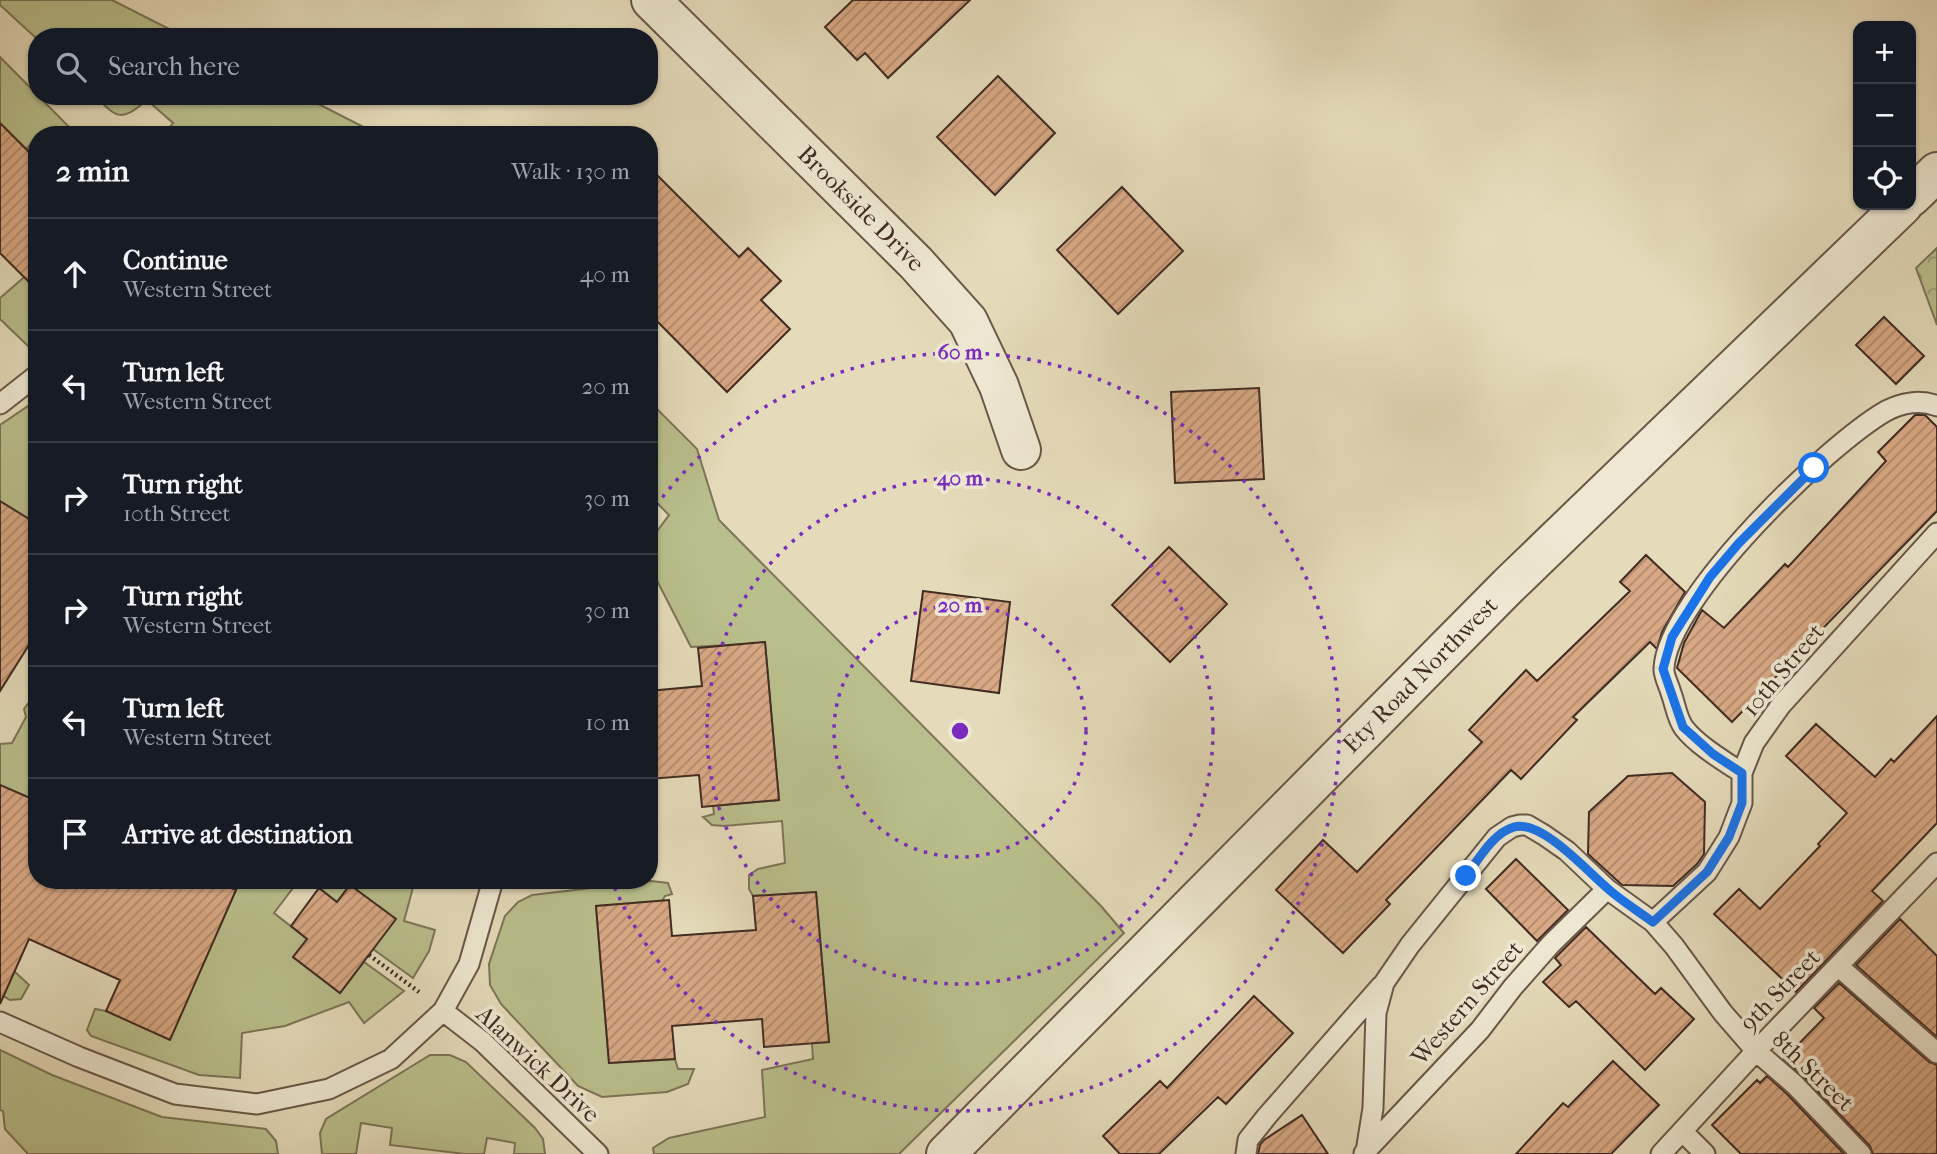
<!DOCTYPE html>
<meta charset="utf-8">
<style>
body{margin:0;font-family:"IM FELL French Canon",serif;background:#242831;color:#f1f3f6}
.controls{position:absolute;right:21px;top:21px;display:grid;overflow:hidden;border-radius:14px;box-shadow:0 2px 5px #0004}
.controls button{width:63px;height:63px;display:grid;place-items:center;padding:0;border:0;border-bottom:2px solid #363941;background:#171b24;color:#f1f3f6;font:35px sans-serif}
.stop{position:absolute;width:21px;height:21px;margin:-16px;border:5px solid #1a73e8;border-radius:50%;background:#fff}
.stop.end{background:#1a73e8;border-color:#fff;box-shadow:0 2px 7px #0008}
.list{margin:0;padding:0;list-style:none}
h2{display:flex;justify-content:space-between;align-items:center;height:91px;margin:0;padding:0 28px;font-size:30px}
h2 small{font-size:23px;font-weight:400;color:#9ea1a6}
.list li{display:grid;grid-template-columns:46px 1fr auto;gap:21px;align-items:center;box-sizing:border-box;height:112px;padding:0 28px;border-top:2px solid #363941}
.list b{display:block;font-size:26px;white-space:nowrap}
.list p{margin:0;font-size:23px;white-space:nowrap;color:#9ea1a6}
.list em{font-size:23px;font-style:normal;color:#9ea1a6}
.icon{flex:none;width:38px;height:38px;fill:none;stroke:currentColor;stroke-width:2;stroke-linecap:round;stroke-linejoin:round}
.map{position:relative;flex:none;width:1937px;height:1154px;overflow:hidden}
.search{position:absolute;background:#171b24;box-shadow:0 2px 5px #0004;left:28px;top:28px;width:630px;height:77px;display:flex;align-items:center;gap:18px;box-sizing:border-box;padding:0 24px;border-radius:28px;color:#9ea1a6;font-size:26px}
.panel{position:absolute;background:#171b24;box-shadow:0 2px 5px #0004;left:28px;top:126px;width:630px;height:763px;border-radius:28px}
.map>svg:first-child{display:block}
</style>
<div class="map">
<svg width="1937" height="1154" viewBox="0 0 1937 1154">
<defs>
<pattern id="forest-crowns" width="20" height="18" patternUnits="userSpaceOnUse" patternTransform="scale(1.75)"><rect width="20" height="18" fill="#b9bf8c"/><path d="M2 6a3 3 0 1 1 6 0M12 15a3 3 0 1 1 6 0" fill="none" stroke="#989b72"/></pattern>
<pattern id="building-hatch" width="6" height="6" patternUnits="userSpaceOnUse" patternTransform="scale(1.75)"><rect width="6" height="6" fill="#d9a985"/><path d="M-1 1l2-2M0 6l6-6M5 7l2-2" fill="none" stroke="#b18a6c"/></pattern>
</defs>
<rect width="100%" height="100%" fill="#e5dbba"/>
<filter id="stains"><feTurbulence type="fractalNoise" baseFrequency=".00286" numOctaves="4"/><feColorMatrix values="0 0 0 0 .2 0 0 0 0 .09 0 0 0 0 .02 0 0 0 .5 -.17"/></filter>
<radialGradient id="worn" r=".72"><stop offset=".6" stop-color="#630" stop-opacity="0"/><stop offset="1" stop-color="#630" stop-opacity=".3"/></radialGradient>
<path fill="#b9bf8c" stroke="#7c7558" stroke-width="2" d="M0,0H112L185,37H37V39L0,5Z
M0,57L77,135H49L45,131L37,135V139L26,149L0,123Z
M95,96H303L379,135H164L173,123L147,100C121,122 118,119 95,96Z
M37,266V344L28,346L0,319V298Z
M37,400V524L0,501V425Z
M649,401L697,449L719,520L1101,906L1124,933L899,1154H654L653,1148L669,1138L765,1117L762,1070L813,1059L812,1043L829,1041L816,892L753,896L749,889V875L758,869L785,863L782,821L724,826L712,825L703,817L714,814L713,806L779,800L765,643L691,647L649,565V542L669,515L649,495Z
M30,701L37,706V737L30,749L37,754V801L0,842V744L12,743L26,717L24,709Z
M214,880H299L274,913L307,939L293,957L340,993L364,962L404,991L364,1023L349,1002L285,1026L242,1033L240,1078L199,1075L91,1036L87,1030L95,1009L106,1011L169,1039L236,890Z
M307,880H415L404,921L435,930L429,951L413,978L373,949L395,919L350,885L337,902Z
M651,881L668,883L672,894L665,896L662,901L596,906L609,1063L675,1059L678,1069H694L688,1084L667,1092L602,1097L578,1086L501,1004L490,985L489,964L505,916L518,902L532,895Z
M14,971L29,985L21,999L10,1000L0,994Z
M0,1050L52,1075L162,1117L266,1129L276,1141L278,1154H28L5,1129L3,1111L0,1110Z
M430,1055H450L466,1062L535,1128L543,1139L545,1154H514L515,1143L487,1138L484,1154H465L390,1145L392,1128L361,1123L356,1154H322L320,1133L326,1119Z"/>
<path fill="url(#forest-crowns)" stroke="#7c7558" stroke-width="2" d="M1937,248V325L1916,268Z"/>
<path fill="url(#building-hatch)" stroke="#402b23" stroke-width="2" d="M853,0H970L888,78L865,53L857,60L825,27Z
M998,76L1055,133L995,195L937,137Z
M0,123L37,160V290L0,253Z
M649,167L739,257L748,248L781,281L761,300L790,329L727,392L649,313Z
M1122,187L1183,251L1118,314L1057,250Z
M1884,317L1924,356L1896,384L1856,345Z
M1259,388L1264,479L1175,483L1171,392Z
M1915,415H1925L1937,427V511L1732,722L1677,668L1684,643L1702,610L1724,628L1785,564L1788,567L1886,461L1878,452Z
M0,501L37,524V632L0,691Z
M1169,547L1227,604L1170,662L1112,605Z
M1646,555L1685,592L1662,632L1657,649L1650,642L1573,717L1577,720L1521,779L1511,770L1386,900L1390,904L1343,953L1276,890L1323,840L1357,872L1482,742L1469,730L1526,670L1537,681L1630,591L1620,582Z
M923,591L1010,602L999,693L911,681Z
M765,642L779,800L702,807L699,775L649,779V691L702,686L698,648Z
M1937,716V823L1872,891L1883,901L1796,992L1714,914L1739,889L1760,909L1820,846L1818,844L1847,813L1786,756L1816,724L1875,777L1891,759L1894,762Z
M1672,773L1705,802L1704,854L1697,864L1673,886L1622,885L1588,854L1589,812L1628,776Z
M0,785L37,801V880H214L236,890L170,1040L106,1011L120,980L29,939L0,1004Z
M1516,859L1568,910L1537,941L1486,889Z
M350,885L396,919L340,993L293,957L307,939L291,926L319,888L337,902Z
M816,892L829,1042L764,1047L762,1019L672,1026L675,1059L609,1063L596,906L669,900L672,936L756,930L753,896Z
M1900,919L1937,956V1037L1856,965Z
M1586,927L1655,994L1661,988L1694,1019L1645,1070L1576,1001L1569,1007L1543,982L1561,965L1555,958Z
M1839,983L1929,1062L1937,1065V1154H1873L1870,1146L1804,1077L1784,1059L1824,1018L1814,1008Z
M1254,996L1293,1033L1226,1104L1218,1097L1159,1154H1120L1103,1136L1160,1081L1167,1088Z
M1613,1061L1659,1105L1611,1154H1516L1563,1103L1568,1107Z
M1767,1076L1787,1094L1844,1154H1741L1712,1125L1757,1080L1760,1083Z
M1302,1115L1328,1154H1258L1260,1145L1264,1140Z"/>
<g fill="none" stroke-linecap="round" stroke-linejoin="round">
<defs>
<path id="service" d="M0,404L37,375
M1742,773C1724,761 1697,745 1684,728C1677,719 1675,703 1671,693C1669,685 1663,675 1664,668C1668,598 1827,445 1886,411C1901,403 1921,399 1937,406
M1653,922L1707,872L1729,837L1742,803V773L1754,743L1781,705L1937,533
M1838,966L1937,1053
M443,1011L483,1042L598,1154
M0,1022L79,1057L175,1094L257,1104L329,1089L391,1059L443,1011L469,964L493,880
M1683,1132L1705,1154
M1366,1152L1373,1108L1376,1013L1384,983L1410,945L1497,837L1512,827L1520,825H1527L1544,835L1567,851L1607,889L1653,922L1674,946L1723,1013L1756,1051L1795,1085L1861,1154
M1364,1153L1480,1030L1513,987L1551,944L1607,889
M1246,1154L1248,1140L1267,1116L1381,986
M1661,1154L1756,1051L1937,863"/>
<g id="minor">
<path id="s1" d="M651,0L916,263L968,321L999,386L1021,450"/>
</g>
<g id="tertiary">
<path d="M1911,197L1937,172"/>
<path id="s2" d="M946,1154L1509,585L1903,205"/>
</g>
</defs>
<use href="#service" stroke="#695749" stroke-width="23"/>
<use href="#minor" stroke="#695749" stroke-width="42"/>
<use href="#tertiary" stroke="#695749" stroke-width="42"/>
<path stroke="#402b23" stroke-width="4.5" stroke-dasharray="2 3.5" stroke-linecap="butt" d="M369,955L419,992"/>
<use href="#service" stroke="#eee8d2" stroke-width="19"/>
<use href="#minor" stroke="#eee8d2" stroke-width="38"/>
<use href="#tertiary" stroke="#eee8d2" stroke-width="38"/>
</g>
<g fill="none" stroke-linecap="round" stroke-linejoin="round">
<path stroke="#1a73e8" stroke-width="9" d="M1466,876C1479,859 1493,833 1514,827C1541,819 1587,871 1606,887C1620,900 1638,911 1653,922L1707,872L1729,837L1742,803V773L1713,754L1683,727L1663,669L1672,637L1710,577L1739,543L1814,468"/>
</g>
<g fill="none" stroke="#7b2cbf" stroke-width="3.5" stroke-dasharray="3.5 7">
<circle cx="960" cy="731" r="126"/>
<circle cx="960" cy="731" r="253"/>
<path d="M650 514A379 379 0 1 1 612 882"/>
</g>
<g text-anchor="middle" stroke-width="7" stroke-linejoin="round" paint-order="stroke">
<g font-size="24" fill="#402b23" stroke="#eee8d2">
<text dy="8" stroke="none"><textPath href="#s1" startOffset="296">Brookside Drive</textPath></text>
<text transform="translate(1783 670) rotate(-50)" y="8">10th Street</text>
<text dy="8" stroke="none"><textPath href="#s2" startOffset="674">Ety Road Northwest</textPath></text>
<text transform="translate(1780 990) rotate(-46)" y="8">9th Street</text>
<text transform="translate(1467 1003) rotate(-49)" y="8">Western Street</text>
<text transform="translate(538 1064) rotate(43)" y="8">Alanwick Drive</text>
<text transform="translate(1813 1071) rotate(44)" y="8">8th Street</text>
</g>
</g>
<circle cx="960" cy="731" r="10" fill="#7b2cbf" stroke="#eee8d2" stroke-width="3.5"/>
<g font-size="21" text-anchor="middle" font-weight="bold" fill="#7b2cbf" stroke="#eee8d2" stroke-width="7" stroke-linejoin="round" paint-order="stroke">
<text x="960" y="359">60 m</text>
<text x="960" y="485">40 m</text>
<text x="960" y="612">20 m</text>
</g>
<rect width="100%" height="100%" filter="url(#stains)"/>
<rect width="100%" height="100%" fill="url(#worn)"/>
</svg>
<div class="controls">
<button>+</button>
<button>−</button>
<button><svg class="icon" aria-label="locate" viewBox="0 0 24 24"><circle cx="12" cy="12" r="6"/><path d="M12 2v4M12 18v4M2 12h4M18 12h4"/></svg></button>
</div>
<div class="stop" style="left:1814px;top:468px"></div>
<div class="stop end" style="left:1466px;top:876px"></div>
<div class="search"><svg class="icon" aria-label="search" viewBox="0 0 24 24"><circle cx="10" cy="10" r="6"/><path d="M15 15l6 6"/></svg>Search here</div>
<section class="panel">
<h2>2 min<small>Walk · 130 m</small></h2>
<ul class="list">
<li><svg class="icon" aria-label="ahead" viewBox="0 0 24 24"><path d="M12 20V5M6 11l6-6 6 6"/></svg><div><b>Continue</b><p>Western Street</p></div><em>40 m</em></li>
<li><svg class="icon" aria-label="left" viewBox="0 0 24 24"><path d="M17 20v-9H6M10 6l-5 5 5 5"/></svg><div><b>Turn left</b><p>Western Street</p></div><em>20 m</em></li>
<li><svg class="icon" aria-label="right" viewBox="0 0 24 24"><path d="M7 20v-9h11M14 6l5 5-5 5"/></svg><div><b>Turn right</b><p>10th Street</p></div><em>30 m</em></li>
<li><svg class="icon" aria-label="right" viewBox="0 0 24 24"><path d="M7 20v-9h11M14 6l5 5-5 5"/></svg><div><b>Turn right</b><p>Western Street</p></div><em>30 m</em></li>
<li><svg class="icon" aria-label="left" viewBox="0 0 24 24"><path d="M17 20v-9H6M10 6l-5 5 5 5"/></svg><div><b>Turn left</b><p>Western Street</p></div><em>10 m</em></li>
<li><svg class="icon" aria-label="arrive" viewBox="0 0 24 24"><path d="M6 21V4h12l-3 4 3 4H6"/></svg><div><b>Arrive at destination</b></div></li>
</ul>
</section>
</div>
